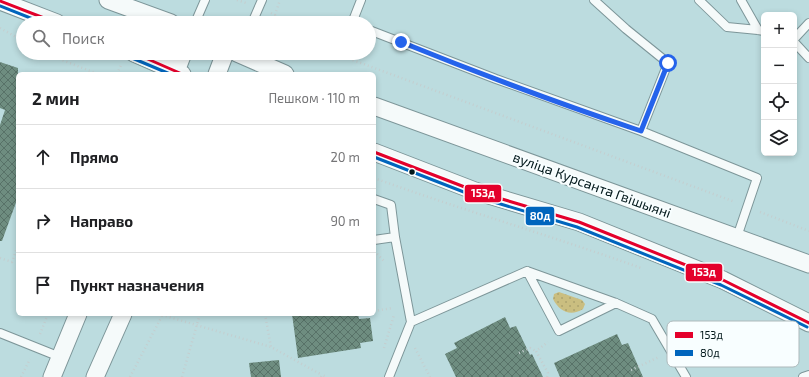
<!DOCTYPE html>
<html lang="ru">
<meta charset="utf-8">
<style>
body{margin:0;font-family:"Exo 2",sans-serif;background:#f2f2f2;color:#202124}
.controls{position:absolute;right:12px;top:12px;display:grid;overflow:hidden;border-radius:6px;box-shadow:0 2px 6px #0003}
.controls button{width:36px;height:36px;display:grid;place-items:center;padding:0;border:0;border-bottom:1px solid #e0e0e0;background:#fff;color:#202124;font:20px sans-serif}
.stop{position:absolute;width:12px;height:12px;margin:-9px;border:3px solid #2563eb;border-radius:50%;background:#fff}
.stop.end{background:#2563eb;border-color:#fff;box-shadow:0 1px 4px #0008}
.list{margin:0;padding:0;list-style:none}
h2{display:flex;justify-content:space-between;align-items:center;height:52px;margin:0;padding:0 16px;font-size:17px}
h2 small{font-size:13px;font-weight:400;color:#757577}
.list li{display:grid;grid-template-columns:26px 1fr auto;gap:12px;align-items:center;box-sizing:border-box;height:64px;padding:0 16px;border-top:1px solid #e0e0e0}
.list b{display:block;font-size:15px;white-space:nowrap}
.list em{font-size:13px;font-style:normal;color:#757577}
.icon{flex:none;width:22px;height:22px;fill:none;stroke:currentColor;stroke-width:2;stroke-linecap:round;stroke-linejoin:round}
.map{position:relative;flex:none;width:809px;height:377px;overflow:hidden}
.search{position:absolute;background:#fff;box-shadow:0 2px 6px #0003;left:16px;top:16px;width:360px;height:44px;display:flex;align-items:center;gap:10px;box-sizing:border-box;padding:0 14px;border-radius:22px;color:#757577;font-size:15px}
.panel{position:absolute;background:#fff;box-shadow:0 2px 6px #0003;left:16px;top:72px;width:360px;height:244px;border-radius:6px}
.map>svg:first-child{display:block}
</style>
<div class="map">
<svg width="809" height="377" viewBox="0 0 809 377">
<defs>
<pattern id="grass-dots" width="8" height="8" patternUnits="userSpaceOnUse"><rect width="8" height="8" fill="#cabe80"/><path d="M2 2h.1M6 6h.1" fill="none" stroke="#aca36e" stroke-width="1.8" stroke-linecap="round"/></pattern>
<pattern id="building-cross-hatch" width="8" height="8" patternUnits="userSpaceOnUse"><rect width="8" height="8" fill="#6e8d80"/><path d="M0 0l8 8M0 8l8-8" fill="none" stroke="#587268"/></pattern>
</defs>
<rect width="100%" height="100%" fill="#bcdcdf"/>
<path fill="url(#grass-dots)" d="M559,292L582,300L585,304L583,309C570,317 559,311 553,299L554,294Z"/>
<path fill="url(#building-cross-hatch)" d="M0,62L18,68V197L2,241H0V125L5,110L0,108Z
M292,314H358L359,319L370,318L373,341L360,343L361,348L298,358Z
M505,317L510,328L516,326L530,355L532,354L543,377H456L445,354L457,348L454,343Z
M617,334L622,345L628,343L643,377H560L554,363Z
M279,360L281,377H251L249,363Z"/>
<g fill="none" stroke-linecap="round" stroke-linejoin="round">
<defs>
<path id="lane" d="M594,0L626,29L668,63L641,131
M699,0L727,27L758,30L764,31
M741,0L758,30
M195,23L205,0
M252,23L262,0
M352,23L361,0
M369,30L496,79L641,131L757,178L737,237
M794,39L809,23
M794,42L809,58
M374,199L391,205L395,237L411,322L389,377
M374,240L395,237
M527,271L559,331L616,303
M411,322L527,271L616,303L652,319L686,377
M0,333L60,357
M803,377L809,375"/>
<path id="street" d="M108,0L171,23
M0,1L57,23
M134,53L182,74
M237,53L285,74
M175,74L183,53
M217,74L225,53
M374,106L809,264
M374,152L475,191L579,222L723,280L809,323
M52,377L78,314
M95,377L123,314"/>
</defs>
<use href="#lane" stroke="#7d9699" stroke-width="10"/>
<use href="#street" stroke="#7d9699" stroke-width="19"/>
<path stroke="#c4cecf" stroke-width="2.5" stroke-dasharray="1 3" stroke-linecap="butt" d="M237,0L246,3
M271,13L275,15L281,23
M275,15L280,0
M0,28L23,41
M44,53L98,74
M334,53L735,202
M117,74L121,65
M374,178C462,210 552,236 641,268
M760,212L809,231
M377,254L385,262
M0,258L12,262L18,245
M374,311L393,308
M265,314L271,347
M162,315L271,347L322,375
M40,334L48,314
M384,348L394,315
M415,348L430,377
M519,353L530,348L536,351
M631,370L659,357
M21,377L30,359
M130,377L163,314
M182,377L200,314
M321,377L322,375L327,377
M547,377L548,373L536,351L548,342"/>
<use href="#lane" stroke="#f5fafa" stroke-width="8"/>
<use href="#street" stroke="#f5fafa" stroke-width="17"/>
<defs>
<path id="bus-1" d="M0,1L57,23
M134,53L182,74
M374,152L475,191L579,222L723,280L809,323"/>
<path id="bus-2" d="M0,6L43,23
M132,58L170,74
M374,157L474,196L577,227L721,285L807,327"/>
</defs>
<use href="#bus-1" stroke="#f8feff" stroke-width="6"/>
<use href="#bus-2" stroke="#f8feff" stroke-width="6"/>
<use href="#bus-1" stroke="#e4002b" stroke-width="3"/>
<use href="#bus-2" stroke="#0065bd" stroke-width="3"/>
</g>
<g fill="none" stroke-linecap="round" stroke-linejoin="round">
<path stroke="#2563eb" stroke-width="5" d="M401,42C480,74 560,104 641,131L668,63"/>
</g>
<circle fill="#02181b" stroke="#f8feff" stroke-width="1.5" cx="412" cy="172" r="3.5"/>
<g text-anchor="middle" stroke-width="4" stroke-linejoin="round" paint-order="stroke">
<g font-size="14" fill="#02181b" stroke="#f8feff">
<text transform="translate(592 185) rotate(20)" y="5">вуліца Курсанта Гвішыяні</text>
</g>
</g>
<rect x="667" y="321" width="132" height="46" rx="6" fill="#f8feff" stroke="#aeb9bb" stroke-width="1"/>
<rect x="675" y="332" width="18" height="6" fill="#e4002b"/>
<rect x="675" y="350" width="18" height="6" fill="#0065bd"/>
<g font-size="11" fill="#02181b">
<text x="700" y="339">153д</text>
<text x="700" y="357">80д</text>
</g>
<g stroke="#f8feff" stroke-width="1.5">
<rect x="464" y="184" width="38" height="19" rx="4" fill="#e4002b"/>
<rect x="525" y="206" width="30" height="20" rx="4" fill="#0065bd"/>
<rect x="685" y="263" width="38" height="19" rx="4" fill="#e4002b"/>
</g>
<g font-size="11" text-anchor="middle" font-weight="bold" fill="#fff">
<text x="483" y="197">153д</text>
<text x="540" y="220">80д</text>
<text x="704" y="276">153д</text>
</g>
</svg>
<div class="controls">
<button>+</button>
<button>−</button>
<button><svg class="icon" aria-label="locate" viewBox="0 0 24 24"><circle cx="12" cy="12" r="6"/><path d="M12 2v4M12 18v4M2 12h4M18 12h4"/></svg></button>
<button><svg class="icon" aria-label="layers" viewBox="0 0 24 24"><path d="M12 4l9 5-9 5-9-5zM3 14l9 5 9-5"/></svg></button>
</div>
<div class="stop" style="left:668px;top:63px"></div>
<div class="stop end" style="left:401px;top:42px"></div>
<div class="search"><svg class="icon" aria-label="search" viewBox="0 0 24 24"><circle cx="10" cy="10" r="6"/><path d="M15 15l6 6"/></svg>Поиск</div>
<section class="panel">
<h2>2 мин<small>Пешком · 110 m</small></h2>
<ul class="list">
<li><svg class="icon" aria-label="ahead" viewBox="0 0 24 24"><path d="M12 20V5M6 11l6-6 6 6"/></svg><div><b>Прямо</b></div><em>20 m</em></li>
<li><svg class="icon" aria-label="right" viewBox="0 0 24 24"><path d="M7 20v-9h11M14 6l5 5-5 5"/></svg><div><b>Направо</b></div><em>90 m</em></li>
<li><svg class="icon" aria-label="arrive" viewBox="0 0 24 24"><path d="M6 21V4h12l-3 4 3 4H6"/></svg><div><b>Пункт назначения</b></div></li>
</ul>
</section>
</div>
